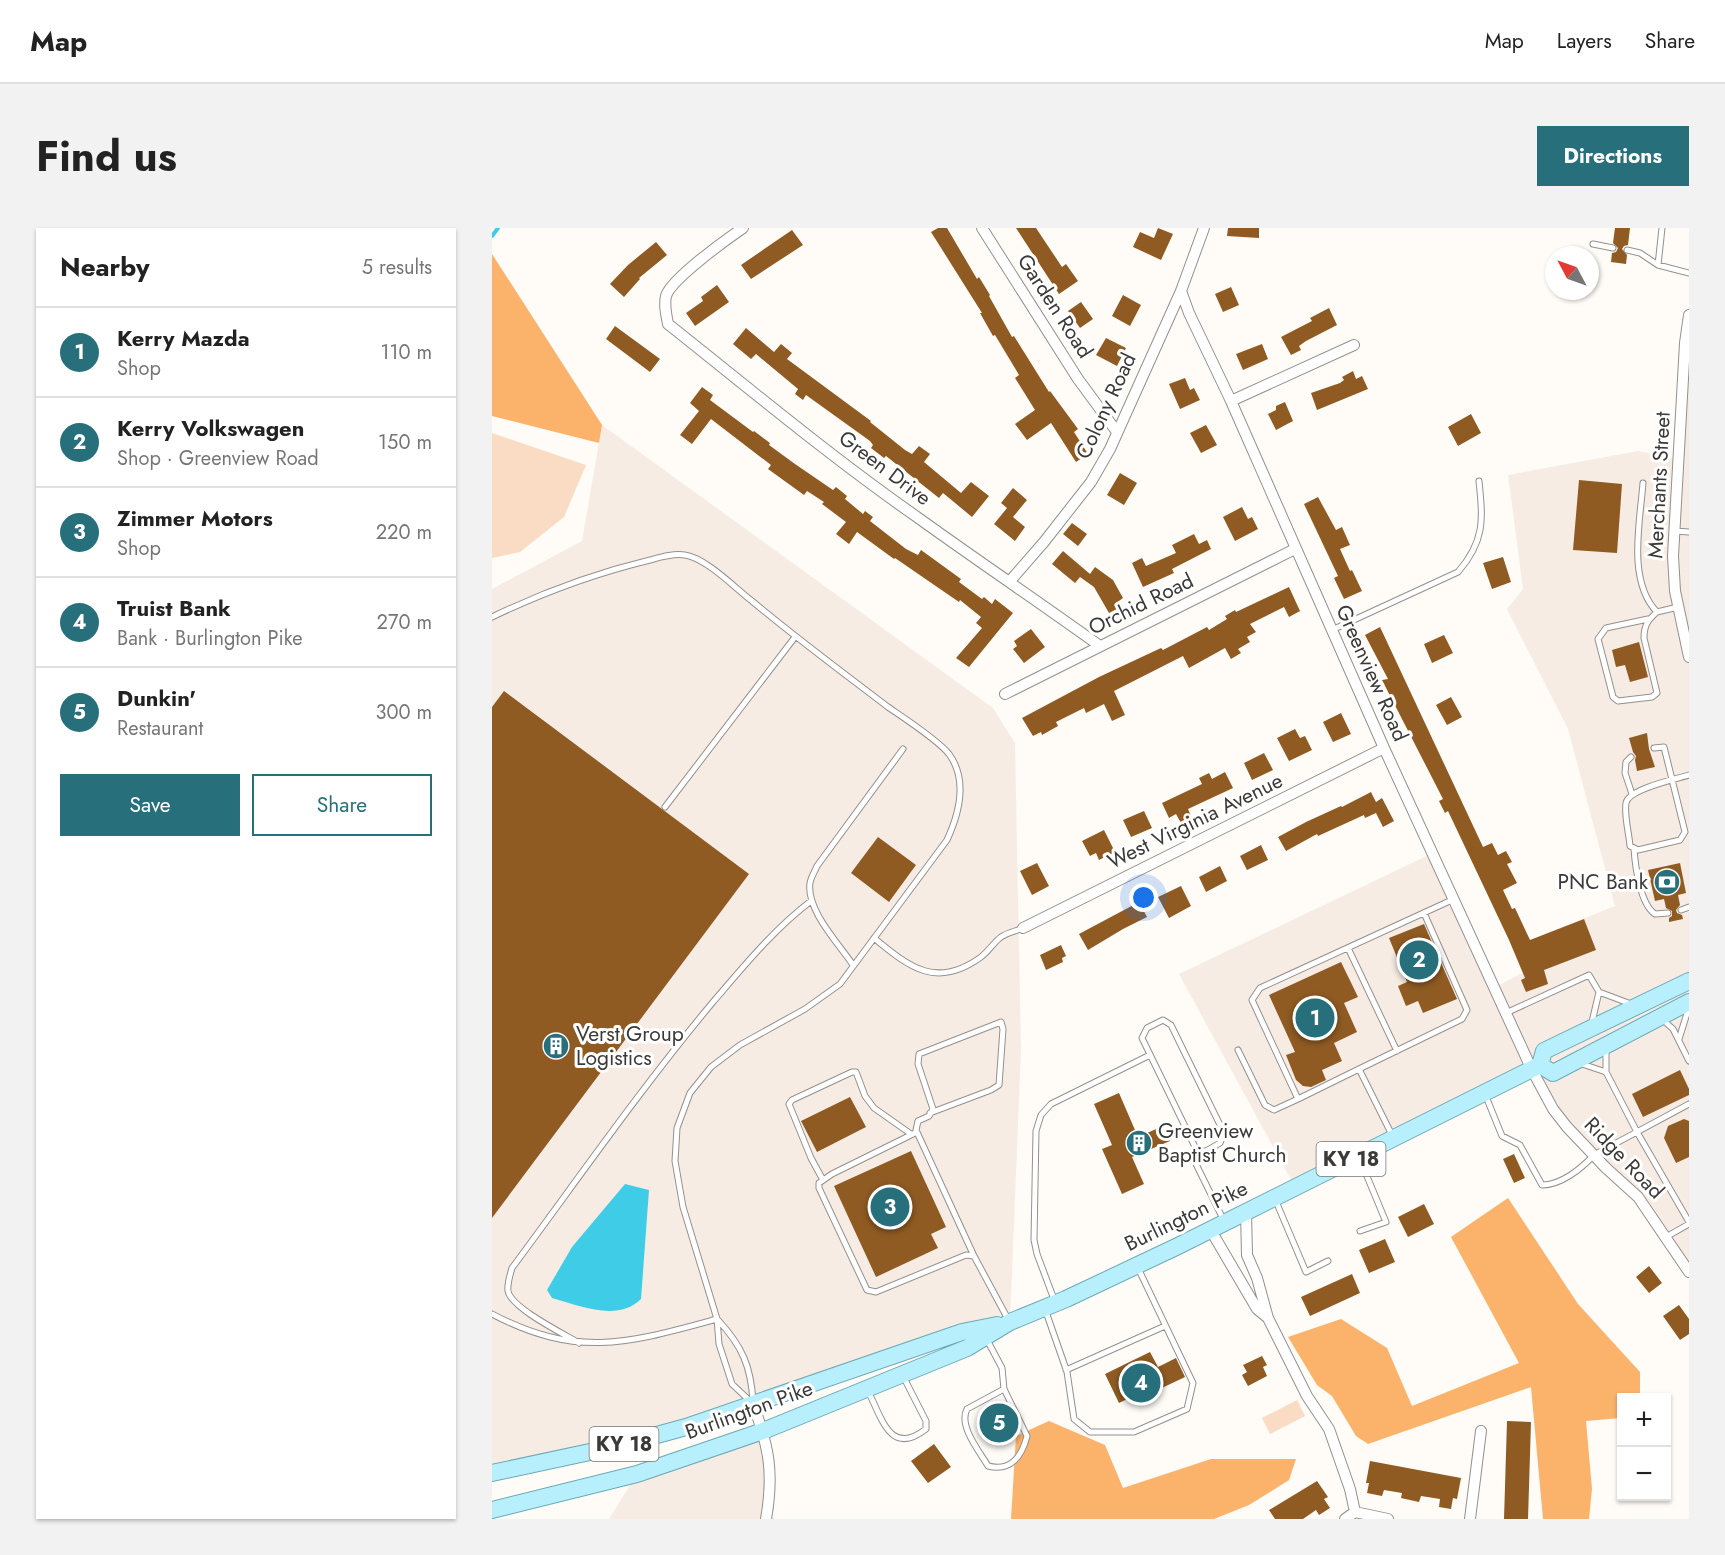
<!DOCTYPE html>
<meta charset="utf-8">
<style>
body{margin:0;font-family:Jost,sans-serif;background:#f2f2f2;color:#222}
.controls{position:absolute;right:18px;bottom:18px;display:grid;overflow:hidden;border-radius:0px;box-shadow:0 2px 4px #0004}
.controls button{width:54px;height:54px;display:grid;place-items:center;padding:0;border:0;border-bottom:2px solid #e0e0e0;background:#fff;color:#222;font:30px sans-serif}
.compass{position:absolute;left:1053px;top:18px;width:54px;height:54px;border-radius:50%;background:#fff;box-shadow:0 2px 4px #0004;rotate:311deg}
.you{position:absolute;left:652px;top:670px;width:21px;height:21px;margin:-15px;border:4px solid #fff;border-radius:50%;background:#1a73e8;box-shadow:0 0 0 9px #1a73e833}
.badge{display:grid;place-items:center;width:39px;height:39px;border-radius:50%;background:#286f7c;color:#fff;font-size:20px;font-weight:700}
.pin{position:absolute;translate:-50% -50%;border:3px solid #fff;box-shadow:0 2px 6px #0006}
.list{margin:0;padding:0;list-style:none}
h2{display:flex;justify-content:space-between;align-items:center;height:78px;margin:0;padding:0 24px;font-size:26px}
h2 small{font-size:20px;font-weight:400;color:#767676}
.list li{display:grid;grid-template-columns:39px 1fr auto;gap:18px;align-items:center;box-sizing:border-box;height:90px;padding:0 24px;border-top:2px solid #e0e0e0}
.list b{display:block;font-size:22px;white-space:nowrap}
.list p{margin:0;font-size:20px;white-space:nowrap;color:#767676}
.list em{font-size:20px;font-style:normal;color:#767676}
.actions{display:flex;gap:12px;padding:18px 24px}
.actions a{flex:1;padding:14px 0;border:2px solid #286f7c;border-radius:0px;text-align:center;font-size:21px;color:#286f7c}
.actions .main{background:#286f7c;color:#fff}
.map{position:relative;flex:none;width:1197px;height:1291px;overflow:hidden;border-radius:0px}
header{display:flex;align-items:center;gap:36px;box-sizing:border-box;height:84px;padding:0 30px;background:#fff;border-bottom:2px solid #e0e0e0}
header strong{font-size:28px}
nav{display:flex;gap:33px;margin-inline-start:auto;font-size:21px}
.intro{display:flex;align-items:center;justify-content:space-between;box-sizing:border-box;height:144px;padding:0 36px}
h1{margin:0;font-size:42px}
.button{padding:15px 27px;border-radius:0px;background:#286f7c;color:#fff;font-size:21px;font-weight:700}
main{display:flex;gap:36px;padding:0 36px}
aside{flex:1;background:#fff;border-radius:0px;box-shadow:0 2px 4px #0004}
.map>svg:first-child{display:block}
</style>
<header>
<strong>Map</strong>
<nav><a>Map</a><a>Layers</a><a>Share</a></nav>
</header>
<div class="intro"><h1>Find us</h1><a class="button">Directions</a></div>
<main>
<aside>
<h2>Nearby<small>5 results</small></h2>
<ul class="list">
<li><span class="badge">1</span><div><b>Kerry Mazda</b><p>Shop</p></div><em>110 m</em></li>
<li><span class="badge">2</span><div><b>Kerry Volkswagen</b><p>Shop · Greenview Road</p></div><em>150 m</em></li>
<li><span class="badge">3</span><div><b>Zimmer Motors</b><p>Shop</p></div><em>220 m</em></li>
<li><span class="badge">4</span><div><b>Truist Bank</b><p>Bank · Burlington Pike</p></div><em>270 m</em></li>
<li><span class="badge">5</span><div><b>Dunkin'</b><p>Restaurant</p></div><em>300 m</em></li>
</ul>
<div class="actions"><a class="main">Save</a><a>Share</a></div>
</aside>
<div class="map">
<svg width="1197" height="1291" viewBox="0 0 1197 1291">
<rect width="100%" height="100%" fill="#fffbf7"/>
<path fill="#f6ece4" d="M1197,87V1044L1160,987L1093,919L1040,842L803,959L687,746L941,625L1003,759L1062,729L1053,706L1123,678L1076,501L1015,381L1031,361L1016,247L1146,223L1187,231Z
M110,197L501,480L523,515L529,821L518,1094L194,1199L0,1245V361L90,313Z
M271,1203L275,1285L283,1291H117L145,1246Z"/>
<path fill="#f9dcc3" d="M0,205L94,237L72,289L28,324L0,330Z
M805,1172L813,1188L778,1206L770,1190Z"/>
<path fill="#fbb26b" d="M0,26L110,197L107,215L0,188Z
M1016,970L1086,1076L1148,1144V1169L1130,1170L1129,1190L1094,1193L1100,1261L1097,1291H1051L1039,1159L876,1216L864,1208L840,1168L825,1157L796,1109L849,1091L895,1120L920,1178L1027,1135L959,1009Z
M557,1193L613,1217L631,1260L719,1231H804L797,1252L757,1277L722,1291H519L524,1208Z"/>
<path fill="#3ecce7" d="M133,956L157,962L149,1071C126,1094 88,1078 60,1070L55,1062L80,1019Z"/>
<g fill="none" stroke-linecap="round" stroke-linejoin="round">
<path stroke="#3ecce7" stroke-width="4" d="M0,8L6,0"/>
</g>
<path fill="#8f5b23" d="M446,0H455L485,51L487,49L498,67L497,68L520,109L522,108L557,164L558,163L586,201L582,204L596,226L584,234L559,195L535,212L523,196L543,182L523,150L527,147L503,107L501,108L488,85H490L439,4Z
M524,0H544L570,39L574,36L586,53L567,66Z
M666,0L681,6L669,32L641,19L648,4L662,10Z
M736,0H767V10L735,8Z
M1123,0H1138L1136,17L1132,18L1130,21L1135,27L1134,36L1119,34L1120,25L1124,24L1126,20L1121,15Z
M300,2L311,17L259,51L249,37Z
M164,14L175,27L147,50L148,51L132,69L118,56L136,37Z
M225,57L237,74L203,98L194,85L211,73L209,69Z
M739,59L747,77L731,84L723,66Z
M631,67L649,77L638,98L620,88Z
M589,74L601,91L588,100L576,83Z
M837,80L845,97L814,113L807,118L809,122L799,127L789,109L820,93L818,90Z
M123,98L168,131L158,144L114,111Z
M254,100L282,124L289,116L300,125L295,131L379,193L378,194L413,222L420,226L427,218L438,226L432,234L469,265L479,254L497,268L480,289L451,265L447,270L394,228L392,230L379,220L381,217L378,213L314,167L311,172L303,166L306,161L264,126L259,131L241,116Z
M614,110L634,120L625,138L604,127Z
M770,116L776,131L751,142L744,126Z
M861,143L864,151L870,148L876,161L825,182L819,165L848,155L852,152L850,149Z
M693,150L698,162L702,160L708,172L688,181L677,156Z
M210,159L221,167L218,172L261,204L262,203L278,215L277,217L303,236L341,262L344,259L355,268L353,271L371,286L373,283L381,289L378,293L414,321L426,327L429,322L469,351L467,354L490,371L492,369L500,376L503,371L521,385L477,439L464,430L490,400L484,395L489,389L468,372L467,374L403,330L402,331L365,304L357,316L344,306L354,294L330,276L332,274L315,263L312,267L276,241L279,237L219,191L200,216L188,207L207,183L198,175Z
M793,174L801,193L784,202L776,186L784,182V178Z
M979,186L989,205L966,218L956,199Z
M714,197L725,217L709,225L698,205Z
M628,245L645,255L632,277L615,267Z
M1087,252L1130,256L1125,325L1081,322Z
M521,260L535,272L521,289L533,299L523,313L502,296L515,280L509,275Z
M826,269L844,302L850,299L858,317L848,321L858,343L860,342L870,363L852,371L842,350L846,348L812,276Z
M750,279L756,291L760,289L766,301L743,313L731,289Z
M580,295L595,306L586,318L571,306Z
M702,306L707,316L715,312L719,321L680,341L682,345L651,359L640,335L650,330L654,338L684,325L680,317Z
M571,323L598,346L603,339L621,352L631,370L624,375L627,380L617,385L602,359L588,349L583,355L560,336Z
M1011,329L1019,354L1000,361L991,335Z
M797,359L808,383L797,389L792,379L758,396L764,404L755,409L758,414L746,421L749,425L739,431L733,420L697,440L691,428L622,463L633,487L620,493L612,476L594,485L592,480L564,494L566,498L550,507L549,504L541,508L530,490L607,449L669,420L671,422L715,399L717,402L735,391L733,388L743,382L744,384Z
M888,399L991,619L1000,615L1006,627L1014,623L1020,634L1015,636L1025,655L1011,662L1020,681L1023,680L1038,712L1092,691L1104,722L1052,742L1056,756L1034,764L1029,752L1033,750L1017,712L956,583L953,585L947,573L951,571L890,452L896,451L873,407Z
M539,401L553,419L532,435L521,421L525,418L522,413Z
M952,407L961,425L940,435L932,416Z
M1147,414L1156,449L1138,454L1133,437L1124,439L1120,422Z
M12,463L257,646L0,990V479Z
M959,469L970,489L955,497L944,477Z
M849,485L859,506L841,514L831,494Z
M803,501L808,510L813,508L820,522L797,533L785,510Z
M1155,505L1157,521L1163,539L1145,543L1143,532L1144,528L1141,524L1137,510Z
M772,525L781,542L760,552L752,535Z
M733,544L741,560L696,581L700,590L689,595L684,586L677,590L670,575L710,556L707,550L717,545L720,551Z
M879,564L884,574L890,570L902,593L891,599L884,585L873,590L872,587L826,608L825,606L794,623L786,609L814,594L849,578L850,579Z
M652,583L660,600L639,609L631,592Z
M612,602L623,624L607,632L604,625L598,628L590,613Z
M386,609L424,637L397,674L359,645Z
M769,617L776,632L755,642L748,628Z
M545,635L557,658L540,667L528,643Z
M1188,635L1194,665L1186,667L1188,677L1184,682L1185,685L1190,687L1191,691L1177,694V690L1180,688V683L1174,680L1172,671L1163,673L1156,642Z
M728,638L735,653L714,664L707,649Z
M689,658L699,678L677,690L666,669Z
M647,674L655,689L631,701L596,722L587,706Z
M932,696L965,771L931,785L926,773L914,778L906,758L915,754L897,710Z
M569,717L574,728L570,730L571,734L554,742L548,727Z
M849,734L866,769L852,775L865,804L842,815L850,833L830,842L834,852L819,859L811,858L804,852L794,827L803,824L777,767Z
M1188,842L1197,861V867L1151,889L1140,866Z
M627,865L646,909L671,898L678,913L640,929L652,956L630,966L610,921L620,917L602,876Z
M358,869L374,899L325,924L309,893Z
M1192,891L1197,893V929L1184,935L1172,910L1176,898Z
M419,923L454,999L439,1006L446,1020L384,1049L342,958Z
M1022,926L1033,950L1022,955L1011,931Z
M932,976L942,996L916,1009L906,989Z
M893,1011L903,1034L877,1045L867,1022Z
M1157,1038L1170,1055L1157,1065L1144,1049Z
M860,1046L868,1065L818,1088L809,1069Z
M1187,1077L1197,1091V1106L1188,1112L1171,1088Z
M658,1124L666,1139L684,1130L693,1149L655,1167L652,1163L627,1175L613,1146Z
M770,1128L775,1137L771,1139L775,1148L756,1158L750,1147L755,1144L751,1137Z
M508,1177L523,1206L505,1214L490,1185Z
M1015,1193L1039,1194L1036,1291H1012Z
M442,1216L459,1239L436,1255L419,1233Z
M878,1233L969,1250L965,1271L961,1270L959,1281L947,1279L948,1271L929,1268L927,1274L909,1270L910,1265L892,1262L890,1268L875,1265L877,1255H874Z
M825,1253L836,1269L832,1271L838,1280L827,1287L824,1282L811,1291H783L777,1282Z"/>
<g fill="none" stroke-linecap="round" stroke-linejoin="round">
<defs>
<path id="service" d="M1101,16L1121,20
M1135,22L1148,25L1166,37L1197,45
M1166,37L1170,0
M1151,255C1148,294 1135,353 1165,384L1186,379
M1182,303L1197,304
M0,389C50,365 104,345 158,332C169,329 182,325 193,327C214,330 243,360 260,373C304,410 350,444 396,479C412,490 446,512 457,526C476,552 467,586 455,612L348,756L313,781L248,817L219,839L198,865L185,900L183,933L191,979L225,1091L227,1116L240,1156L258,1173
M1156,391L1114,400L1106,411L1121,469L1126,473L1160,469L1165,465L1152,410C1152,397 1156,392 1165,384
M840,402L966,344C993,313 991,292 987,253
M1162,520L1172,519L1193,604L1188,612L1146,622L1138,618C1137,605 1132,588 1134,575C1136,561 1184,551 1197,547
M1139,529L1134,534L1133,545L1140,566
M173,579L303,409
M1142,620C1143,637 1148,676 1163,686L1176,685
M1189,682L1197,679
M382,710C418,740 445,761 489,729C497,723 502,714 509,709C515,705 524,703 531,700
M856,720L905,823
M361,737C347,716 314,682 318,655C319,649 323,643 325,638L411,521
M1014,785L1097,747L1107,764L1139,776
M1171,792L1181,801L1197,833
M1100,794L1107,764
M1187,811L1197,779
M746,822L773,877L782,882L806,871
M1114,822V844L1145,904L1197,994
M1090,836L1114,844
M867,841L806,871L760,772L768,760L962,671
M993,866L1010,908L1028,917L1050,957C1069,957 1089,941 1102,927L1197,876
M438,885L499,862L507,857L511,801L509,794L427,826L426,836L441,881L437,888L426,893L424,902L482,1028
M425,904L340,946L327,955V960L375,1062L384,1064L474,1027L482,1028L517,1093
M901,909L867,841L970,791L975,782L932,685
M705,923H714L728,915L732,905L679,797L671,792L655,800L650,810L705,923L704,936L732,993
M867,929L894,994L868,1003
M331,952L319,930L297,876L300,872L360,844H364L373,868L382,880L419,906
M783,971L814,1044L836,1033
M1174,1009L1197,996
M563,1074L545,1026L542,1012L544,903L549,887L559,876L658,827
M553,1081L575,1144L582,1191L598,1204H642L695,1181L701,1155L646,1040
M0,1086C86,1131 137,1115 225,1091
M226,1092C250,1118 259,1138 261,1174
M494,1110L510,1140L512,1161L475,1181C466,1198 488,1224 496,1238C519,1244 530,1228 535,1208L512,1161
M87,1115C72,1106 19,1080 16,1063C15,1056 18,1047 20,1040C86,951 150,859 221,774C252,738 281,702 319,673
M574,1142L673,1098
M376,1163C390,1190 398,1229 434,1201V1193L411,1148"/>
<path id="minor" d="M251,0C235,11 179,51 174,68C172,77 174,86 176,96C258,161 339,229 425,289C486,333 547,374 608,418
M490,0L586,151L625,204
M689,63L697,85L739,173L892,520L1040,842L1061,881L1075,899L1114,940L1146,969L1197,1044
M1197,87L1193,115L1181,328L1183,363L1197,429
M739,173L862,117
M518,353L552,314L599,254L618,221L689,63L712,0
M513,466L803,321
M531,700L892,520
M754,984L755,1027L765,1050L776,1090L815,1168L837,1201L858,1261L863,1284
M718,1001L765,1081L776,1090
M261,1176C277,1219 282,1245 274,1291
M853,1291L863,1284L896,1291
M978,1291L989,1203"/>
<path id="primary" d="M1048,837L1061,845L1197,774
M0,1245L121,1219L194,1199L470,1104L505,1097
M0,1282L145,1246L271,1203L475,1120L518,1094L574,1071L684,1019L1048,837L1052,823L1197,753"/>
</defs>
<use href="#service" stroke="#94908d" stroke-width="7"/>
<use href="#minor" stroke="#94908d" stroke-width="12"/>
<use href="#primary" stroke="#6ca9b6" stroke-width="18"/>
<use href="#service" stroke="#fff" stroke-width="5"/>
<use href="#minor" stroke="#fff" stroke-width="10"/>
<use href="#primary" stroke="#b7effc" stroke-width="16"/>
</g>
<defs>
<symbol id="bank-disc" viewBox="-11 -11 22 22"><circle r="9.5" fill="#286f7c" stroke="#fff"/><path d="M-6-4H6V4H-6ZM0-2.3a2.3 2.3 0 1 0 0 4.6a2.3 2.3 0 1 0 0-4.6Z" fill="#fff"/></symbol>
<symbol id="building-disc" viewBox="-11 -11 22 22"><circle r="9.5" fill="#286f7c" stroke="#fff"/><path d="M-4-6H4V6H1V3H-1V6H-4ZM-2.5-4.3h1.7v1.8h-1.7ZM.8-4.3h1.7v1.8H.8ZM-2.5-1h1.7V.8h-1.7ZM.8-1h1.7V.8H.8Z" fill="#fff"/></symbol>
</defs>
<g fill-rule="evenodd">
<use href="#bank-disc" x="1160" y="639" width="30" height="30"/>
<use href="#building-disc" x="49" y="803" width="30" height="30"/>
<use href="#building-disc" x="632" y="900" width="30" height="30"/>
</g>
<g text-anchor="middle" stroke-width="6" stroke-linejoin="round" paint-order="stroke">
<g fill="#fff" stroke="#767574" stroke-width="1.5">
<rect x="824.5" y="914" width="69" height="34" rx="4.5"/>
<rect x="97.5" y="1199" width="69" height="34" rx="4.5"/>
</g>
<g font-size="20" font-weight="bold" fill="#3b3a38">
<text x="859" y="938">KY 18</text>
<text x="132" y="1223">KY 18</text>
</g>
<g font-size="21" fill="#3b3a38" stroke="#fff">
<text transform="translate(563 78) rotate(57)" y="7">Garden Road</text>
<text transform="translate(614 178) rotate(-65)" y="7">Colony Road</text>
<text transform="translate(393 240) rotate(37)" y="7">Green Drive</text>
<text transform="translate(1167 257) rotate(-87)" y="7">Merchants Street</text>
<text transform="translate(649 376) rotate(-26)" y="7">Orchid Road</text>
<text transform="translate(880 445) rotate(66)" y="7">Greenview Road</text>
<text transform="translate(703 593) rotate(-26)" y="7">West Virginia Avenue</text>
<text transform="translate(1132 930) rotate(46)" y="7">Ridge Road</text>
<text transform="translate(694 988) rotate(-26)" y="7">Burlington Pike</text>
<text transform="translate(257 1182) rotate(-20)" y="7">Burlington Pike</text>
</g>
<g font-size="21" fill="#3b3a38" stroke="#fff" text-anchor="start">
<text x="1156" y="661" text-anchor="end">PNC Bank</text>
<text x="84" y="813">Verst Group<tspan x="84" dy="24">Logistics</tspan></text>
<text x="666" y="910">Greenview<tspan x="666" dy="24">Baptist Church</tspan></text>
</g>
</g>
</svg>
<div class="controls">
<button>+</button>
<button>−</button>
</div>
<svg class="compass" viewBox="-18 -18 36 36"><path d="M0-13l5 13h-10z" fill="#e53935"/><path d="M0 13l5-13h-10z" fill="#767676"/></svg>
<div class="you"></div>
<div class="pin badge" style="left:823px;top:790px">1</div>
<div class="pin badge" style="left:927px;top:732px">2</div>
<div class="pin badge" style="left:398px;top:979px">3</div>
<div class="pin badge" style="left:649px;top:1155px">4</div>
<div class="pin badge" style="left:507px;top:1195px">5</div>
</div>
</main>
